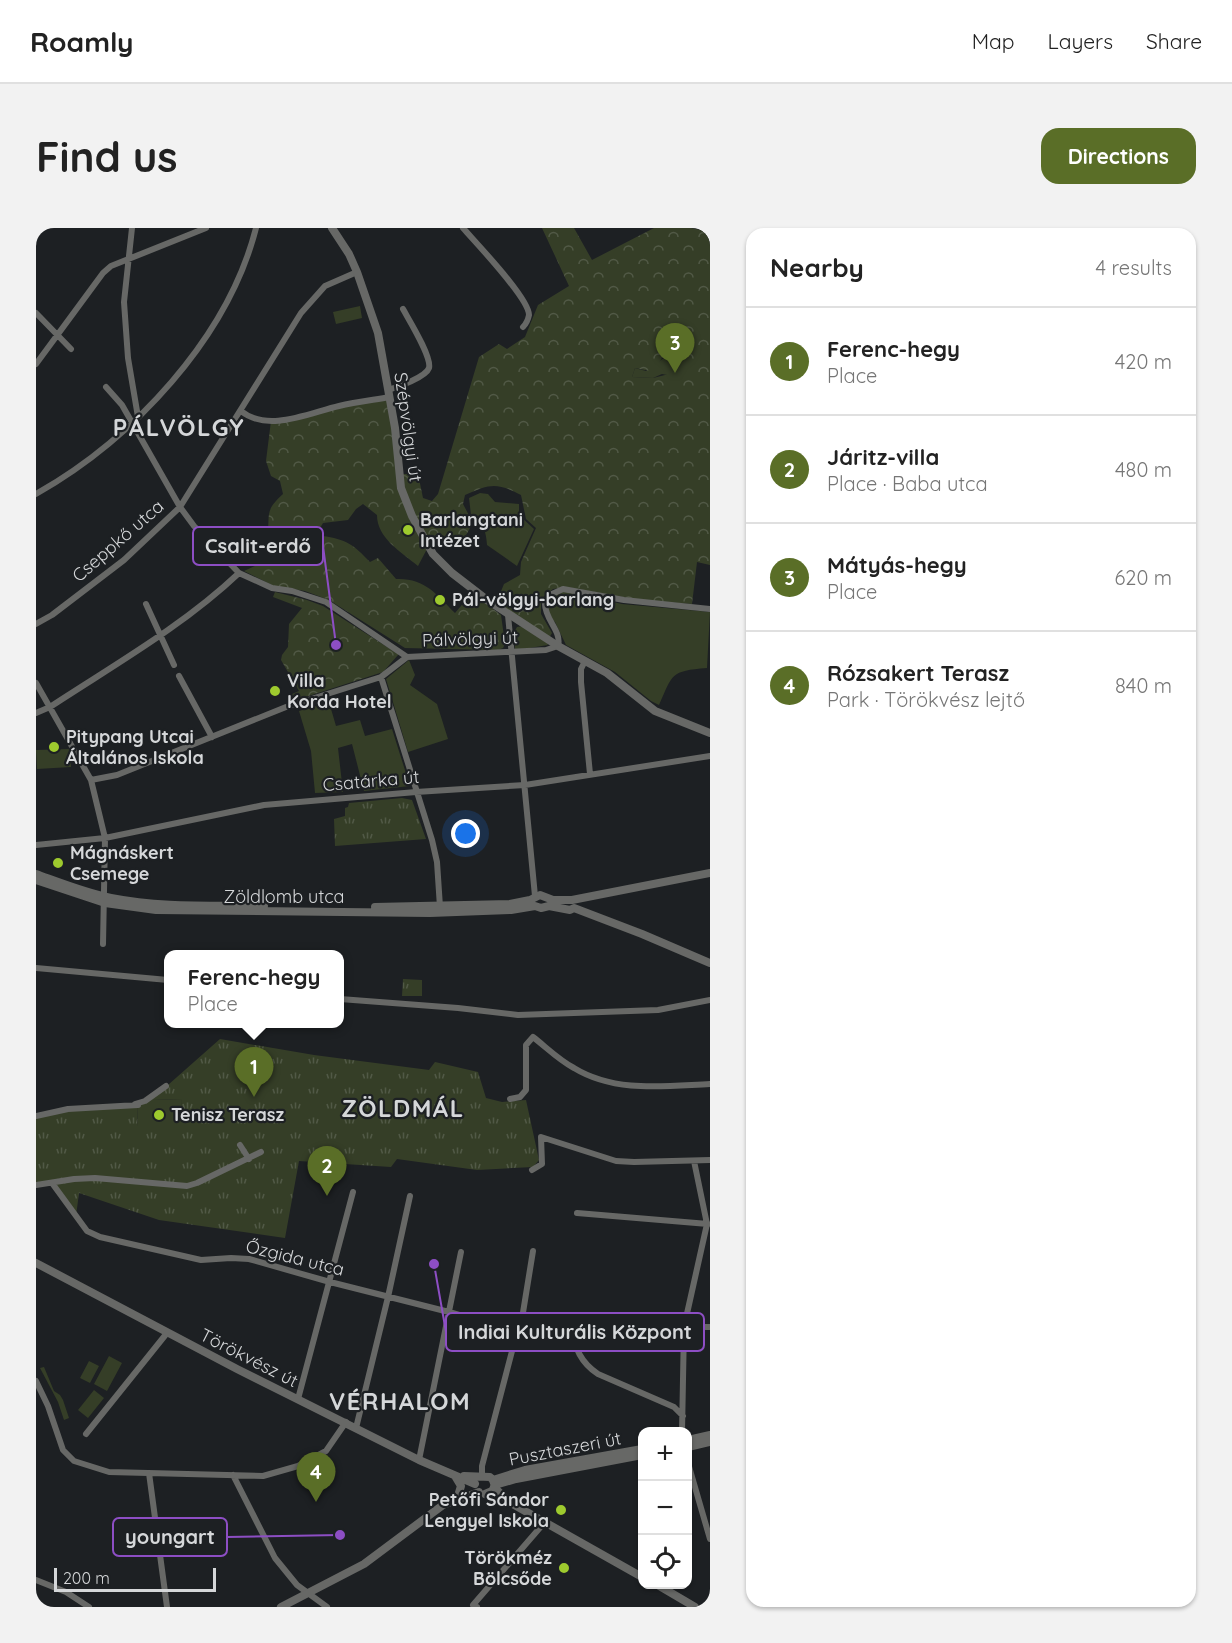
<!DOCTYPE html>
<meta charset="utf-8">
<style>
body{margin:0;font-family:Quicksand,sans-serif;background:#f2f2f2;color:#222}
.controls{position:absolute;right:18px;bottom:18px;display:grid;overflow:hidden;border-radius:12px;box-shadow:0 2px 4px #0004}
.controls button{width:54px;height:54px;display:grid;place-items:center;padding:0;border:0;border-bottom:2px solid #e0e0e0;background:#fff;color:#222;font:30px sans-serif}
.scale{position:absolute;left:18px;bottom:15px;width:162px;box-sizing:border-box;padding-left:6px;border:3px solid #d5d7d9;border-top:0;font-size:16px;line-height:21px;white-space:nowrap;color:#d5d7d9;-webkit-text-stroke:4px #1d2023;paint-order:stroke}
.you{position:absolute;left:430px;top:606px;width:21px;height:21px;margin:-15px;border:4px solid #fff;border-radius:50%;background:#1a73e8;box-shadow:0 0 0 9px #1a73e833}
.badge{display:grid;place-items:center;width:39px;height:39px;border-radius:50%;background:#5a6e27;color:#fff;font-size:20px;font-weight:700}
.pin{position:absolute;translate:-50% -50px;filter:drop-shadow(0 2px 3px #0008)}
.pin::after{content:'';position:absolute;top:32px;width:21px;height:18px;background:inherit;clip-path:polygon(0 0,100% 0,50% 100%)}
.popup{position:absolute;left:128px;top:722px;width:180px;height:78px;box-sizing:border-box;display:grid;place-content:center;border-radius:12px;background:#fff;filter:drop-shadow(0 2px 4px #0005);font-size:20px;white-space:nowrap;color:#767676}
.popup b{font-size:22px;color:#222}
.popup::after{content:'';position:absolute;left:50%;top:100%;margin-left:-12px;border:12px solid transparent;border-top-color:#fff}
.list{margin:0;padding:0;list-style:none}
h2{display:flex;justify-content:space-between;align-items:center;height:78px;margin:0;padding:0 24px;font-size:26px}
h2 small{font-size:20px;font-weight:400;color:#767676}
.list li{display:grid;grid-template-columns:39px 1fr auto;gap:18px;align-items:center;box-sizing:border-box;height:108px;padding:0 24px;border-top:2px solid #e0e0e0}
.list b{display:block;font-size:22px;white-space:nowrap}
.list p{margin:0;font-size:20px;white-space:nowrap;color:#767676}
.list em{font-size:20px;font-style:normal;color:#767676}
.icon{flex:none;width:33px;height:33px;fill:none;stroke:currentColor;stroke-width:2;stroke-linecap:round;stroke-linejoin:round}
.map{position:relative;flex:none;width:674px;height:1379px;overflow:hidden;border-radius:18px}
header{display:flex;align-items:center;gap:36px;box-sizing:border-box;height:84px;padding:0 30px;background:#fff;border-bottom:2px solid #e0e0e0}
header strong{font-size:28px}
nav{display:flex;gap:33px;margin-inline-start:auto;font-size:21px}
.intro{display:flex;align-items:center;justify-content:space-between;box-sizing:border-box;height:144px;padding:0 36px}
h1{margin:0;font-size:42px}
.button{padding:15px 27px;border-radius:18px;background:#5a6e27;color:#fff;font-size:21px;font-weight:700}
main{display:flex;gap:36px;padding:0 36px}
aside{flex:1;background:#fff;border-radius:18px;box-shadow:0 2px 4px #0004}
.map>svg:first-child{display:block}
</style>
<header>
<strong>Roamly</strong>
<nav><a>Map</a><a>Layers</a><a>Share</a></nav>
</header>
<div class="intro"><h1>Find us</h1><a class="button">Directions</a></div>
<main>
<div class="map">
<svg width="674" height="1379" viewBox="0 0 674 1379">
<defs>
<pattern id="forest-crowns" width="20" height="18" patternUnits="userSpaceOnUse" patternTransform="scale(1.5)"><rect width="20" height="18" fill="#353e27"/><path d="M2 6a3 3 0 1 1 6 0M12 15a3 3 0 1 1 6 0" fill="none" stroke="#515946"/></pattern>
<pattern id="park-tufts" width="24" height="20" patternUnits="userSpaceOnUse" patternTransform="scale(1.5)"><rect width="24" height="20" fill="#353e27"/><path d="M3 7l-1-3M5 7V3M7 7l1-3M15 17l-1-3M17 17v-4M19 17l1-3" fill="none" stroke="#515946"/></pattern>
</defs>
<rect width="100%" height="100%" fill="#1d2023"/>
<path fill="#353e27" d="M324,78L326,90L300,96L297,84Z
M629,129L647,145L641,149L626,146L617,150L596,149L599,140L610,143Z
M444,265L452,266L459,274L483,276V287L498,301L481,338L451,317C450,302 447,295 435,287L433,270Z
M529,363L586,376L674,384L671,440C634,443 637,446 623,477L615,473L579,444L530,417L519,394L513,390C509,376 515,367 529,363Z
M487,398L511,415L512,417L481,422L479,421L478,404L481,399Z
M373,432L379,447L374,457L401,476L412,511L372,524L350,451Z
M293,474L300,498L324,492L329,508L356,501L374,558L328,563L316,516L302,520L307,564L279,565L275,523L263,483Z
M34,521L35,539L1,541L0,522Z
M146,871L145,898H101L102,877L115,872Z
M73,1128L86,1135L71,1163L58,1156Z
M53,1133L63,1138L54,1155L44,1150Z
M8,1139L18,1163L24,1167L27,1172L33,1190L28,1192L22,1174L4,1140Z
M58,1162L68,1170L52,1190L42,1182Z"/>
<path fill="url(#forest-crowns)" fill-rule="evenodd" d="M506,0H538L556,32L618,0H655L674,4V337L661,334L656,376L603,372L530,359L517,361L509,367L505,376V386L516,405L513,410L459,378L468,356L484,347L485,334L500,300L490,291L485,267C460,254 454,256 429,267L427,276L437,295L426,314L413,321L398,315L392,319L382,338C365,324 341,310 341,287L327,276L320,281L312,292L287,295L284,300L286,308C310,311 318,317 334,334L342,330L360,351C389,350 400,366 419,385L436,365L465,387L469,416L467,420L462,422L369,420L293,372L269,363L238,358L208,343L221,337C225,328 230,319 231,310C235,287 227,284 247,266L244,253L235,248L230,233L235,193L354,169L363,246H382L387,270L396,273L402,266L443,129L463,116L471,121L489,109L502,77L533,58ZM629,129L646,145L641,148L637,145L617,150L596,149L599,140C618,144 616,145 626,130Z
M239,364L271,372L287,378L362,426V427L347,444L257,473L256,466L263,463L245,432L246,427L252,419L253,396L266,380L237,369Z"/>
<path fill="url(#park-tufts)" d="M366,570L376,572L390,611L299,618L298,591L309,588V580L312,579L313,575Z
M367,751L386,752V768H366Z
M184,811L278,827L393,842L399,834L442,844L450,870L466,874L490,872L503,932L497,939L441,942L361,931L355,939L263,933L249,1010L123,992L43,965L40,988L16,955L0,957V888L12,885L102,877L101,898H144L146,871L115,872Z"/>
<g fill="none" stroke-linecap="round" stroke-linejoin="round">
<path stroke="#676866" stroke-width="6" d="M96,0L88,74L92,130L102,189
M427,0C440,15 493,70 493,87C492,92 490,96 487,99
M0,2L2,0
M0,85L35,121
M0,136L67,45L75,38L170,0
M70,159L86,177L144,279L158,298L203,345L236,360L256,363L290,374L371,429L510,422L522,418C526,403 509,392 509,376L516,366L527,361L588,372L674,381
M352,162C362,159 390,149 393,140C396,129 373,92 367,81
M205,183C232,205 273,185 303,178C320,174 337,172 354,169
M0,266C97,211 192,110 220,0
M110,376L138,437
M472,387L499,668
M0,396L16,387L88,332L144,279L265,85L289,58L321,44
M549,433L545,441V454L554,546
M143,448L176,509
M345,449L396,612L401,634L404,679
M0,455L55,552L69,610L67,716
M0,485L14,479C78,437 147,398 203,345
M55,552L81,547L250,479L345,449L371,429
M0,617L69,610L228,577L380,564L489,557L674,528
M0,740L132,752
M304,771L422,780L482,787L622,782L674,772
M474,871L484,869L490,862V817L497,809C510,819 523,832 538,840C579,865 628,858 674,856
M99,876L109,873L130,858
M0,888L32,881L102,877
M204,917L213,931
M496,942L506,936L505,909L580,933L598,934L674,932
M16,955L51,1003L64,1009L165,1032L195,1030L213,1031L294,1054L413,1084L481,1104
M0,957L38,951L59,950L151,958L161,955L225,924
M541,985L672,996
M535,1101C540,1121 544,1134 562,1146L638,1179L647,1188
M484,1103L497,1023
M481,1104L500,1099H674
M0,1153L12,1178L27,1222L38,1233L73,1244L227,1248L262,1238L290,1223L310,1194
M262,1171L317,964
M320,1200L352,1069L374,968
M646,1204L648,1099L671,996L658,933
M50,1206L131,1105
M383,1232L425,1024
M652,1235L674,1311
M113,1245L131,1379
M197,1247L239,1330L261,1357L291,1379
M446,1248V1238L481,1104
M0,1352L30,1364L53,1379
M441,1379L437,1377L508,1295"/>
<path stroke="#676866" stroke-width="8" d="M296,0L313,26L321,44L342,105L359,200L365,260L376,288L397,326L416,345L451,372L522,418L571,445L619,483L674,505
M0,646C25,655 50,665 75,670C126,680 177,677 228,678
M0,652L69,675L120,682L394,685L475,682L499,678L505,680L513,678L534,682L538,680L606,706L674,735
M339,679L474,676L494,672L504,667L517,672H536L674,645
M0,1035L201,1141L383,1232L439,1256
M652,1212L674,1207
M652,1219L674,1214
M419,1248L425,1258L422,1268
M428,1248L454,1249C459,1253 460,1258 456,1263L449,1266
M457,1252L489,1242L606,1221
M459,1257L480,1251L606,1227
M458,1259L473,1274L606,1349
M620,1356L659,1379
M245,1379L328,1336L407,1277L443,1264"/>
</g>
<g fill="#9eca2e" stroke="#1d2023" stroke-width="2">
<circle cx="372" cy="302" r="6"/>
<circle cx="404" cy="372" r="6"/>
<circle cx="239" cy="463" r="6"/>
<circle cx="18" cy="519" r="6"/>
<circle cx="22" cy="635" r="6"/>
<circle cx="123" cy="887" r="6"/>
<circle cx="525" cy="1282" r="6"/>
<circle cx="528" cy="1340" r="6"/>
</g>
<g text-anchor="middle" stroke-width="4.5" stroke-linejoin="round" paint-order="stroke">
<g font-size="18" fill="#d5d7d9" stroke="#1d2023">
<text transform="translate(372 199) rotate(82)" y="6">Szépvölgyi út</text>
<text transform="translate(82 313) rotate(-41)" y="6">Cseppkő utca</text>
<text transform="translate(434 411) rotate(-2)" y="6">Pálvölgyi út</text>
<text transform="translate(335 553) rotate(-5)" y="6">Csatárka út</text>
<text x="248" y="675">Zöldlomb utca</text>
<text transform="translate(259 1030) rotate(14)" y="6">Őzgida utca</text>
<text transform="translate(213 1130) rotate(27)" y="6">Törökvész út</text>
<text transform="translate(529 1221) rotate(-11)" y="6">Pusztaszeri út</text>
</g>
<g font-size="18" font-weight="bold" fill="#d5d7d9" stroke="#1d2023" text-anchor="start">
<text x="384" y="298">Barlangtani<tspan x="384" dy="21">Intézet</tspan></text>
<text x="416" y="378">Pál-völgyi-barlang</text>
<text x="251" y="459">Villa<tspan x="251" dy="21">Korda Hotel</tspan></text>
<text x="30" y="515">Pitypang Utcai<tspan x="30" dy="21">Általános Iskola</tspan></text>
<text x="34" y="631">Mágnáskert<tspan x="34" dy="21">Csemege</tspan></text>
<text x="135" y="893">Tenisz Terasz</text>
<text x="513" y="1278" text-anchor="end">Petőfi Sándor<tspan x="513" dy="21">Lengyel Iskola</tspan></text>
<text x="516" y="1336" text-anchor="end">Törökméz<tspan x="516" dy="21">Bölcsőde</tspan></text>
</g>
<g font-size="24" font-weight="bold" letter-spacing="1.5" fill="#d5d7d9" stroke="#1d2023">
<text x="143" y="208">PÁLVÖLGY</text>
<text x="367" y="889">ZÖLDMÁL</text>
<text x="364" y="1182">VÉRHALOM</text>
</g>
</g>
<path fill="none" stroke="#8d4ec4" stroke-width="2" d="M300 417L287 318M398 1036L410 1104M304 1307L191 1309"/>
<g fill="#8d4ec4" stroke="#1d2023" stroke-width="2">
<circle cx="300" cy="417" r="6"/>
<circle cx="398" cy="1036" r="6"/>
<circle cx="304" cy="1307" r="6"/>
</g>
<g fill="#1d2023" stroke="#8d4ec4" stroke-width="2">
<rect x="157" y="299" width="130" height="38" rx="6"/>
<rect x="410" y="1085" width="258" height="38" rx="6"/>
<rect x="77" y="1290" width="114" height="38" rx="6"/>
</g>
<g font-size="20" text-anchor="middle" font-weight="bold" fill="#d5d7d9">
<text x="222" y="325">Csalit-erdő</text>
<text x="539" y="1111">Indiai Kulturális Központ</text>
<text x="134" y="1316">youngart</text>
</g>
</svg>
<div class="controls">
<button>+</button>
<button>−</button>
<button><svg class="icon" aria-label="locate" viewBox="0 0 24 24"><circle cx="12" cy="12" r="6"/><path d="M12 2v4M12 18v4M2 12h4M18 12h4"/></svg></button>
</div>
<div class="scale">200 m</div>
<div class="you"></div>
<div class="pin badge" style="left:218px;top:869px">1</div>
<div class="popup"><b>Ferenc-hegy</b>Place</div>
<div class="pin badge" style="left:291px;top:968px">2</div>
<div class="pin badge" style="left:639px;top:145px">3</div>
<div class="pin badge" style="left:280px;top:1274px">4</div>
</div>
<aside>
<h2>Nearby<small>4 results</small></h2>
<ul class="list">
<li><span class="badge">1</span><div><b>Ferenc-hegy</b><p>Place</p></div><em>420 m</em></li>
<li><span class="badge">2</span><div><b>Járitz-villa</b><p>Place · Baba utca</p></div><em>480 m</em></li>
<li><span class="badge">3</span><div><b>Mátyás-hegy</b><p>Place</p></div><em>620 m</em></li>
<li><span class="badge">4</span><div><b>Rózsakert Terasz</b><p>Park · Törökvész lejtő</p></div><em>840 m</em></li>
</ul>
</aside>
</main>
